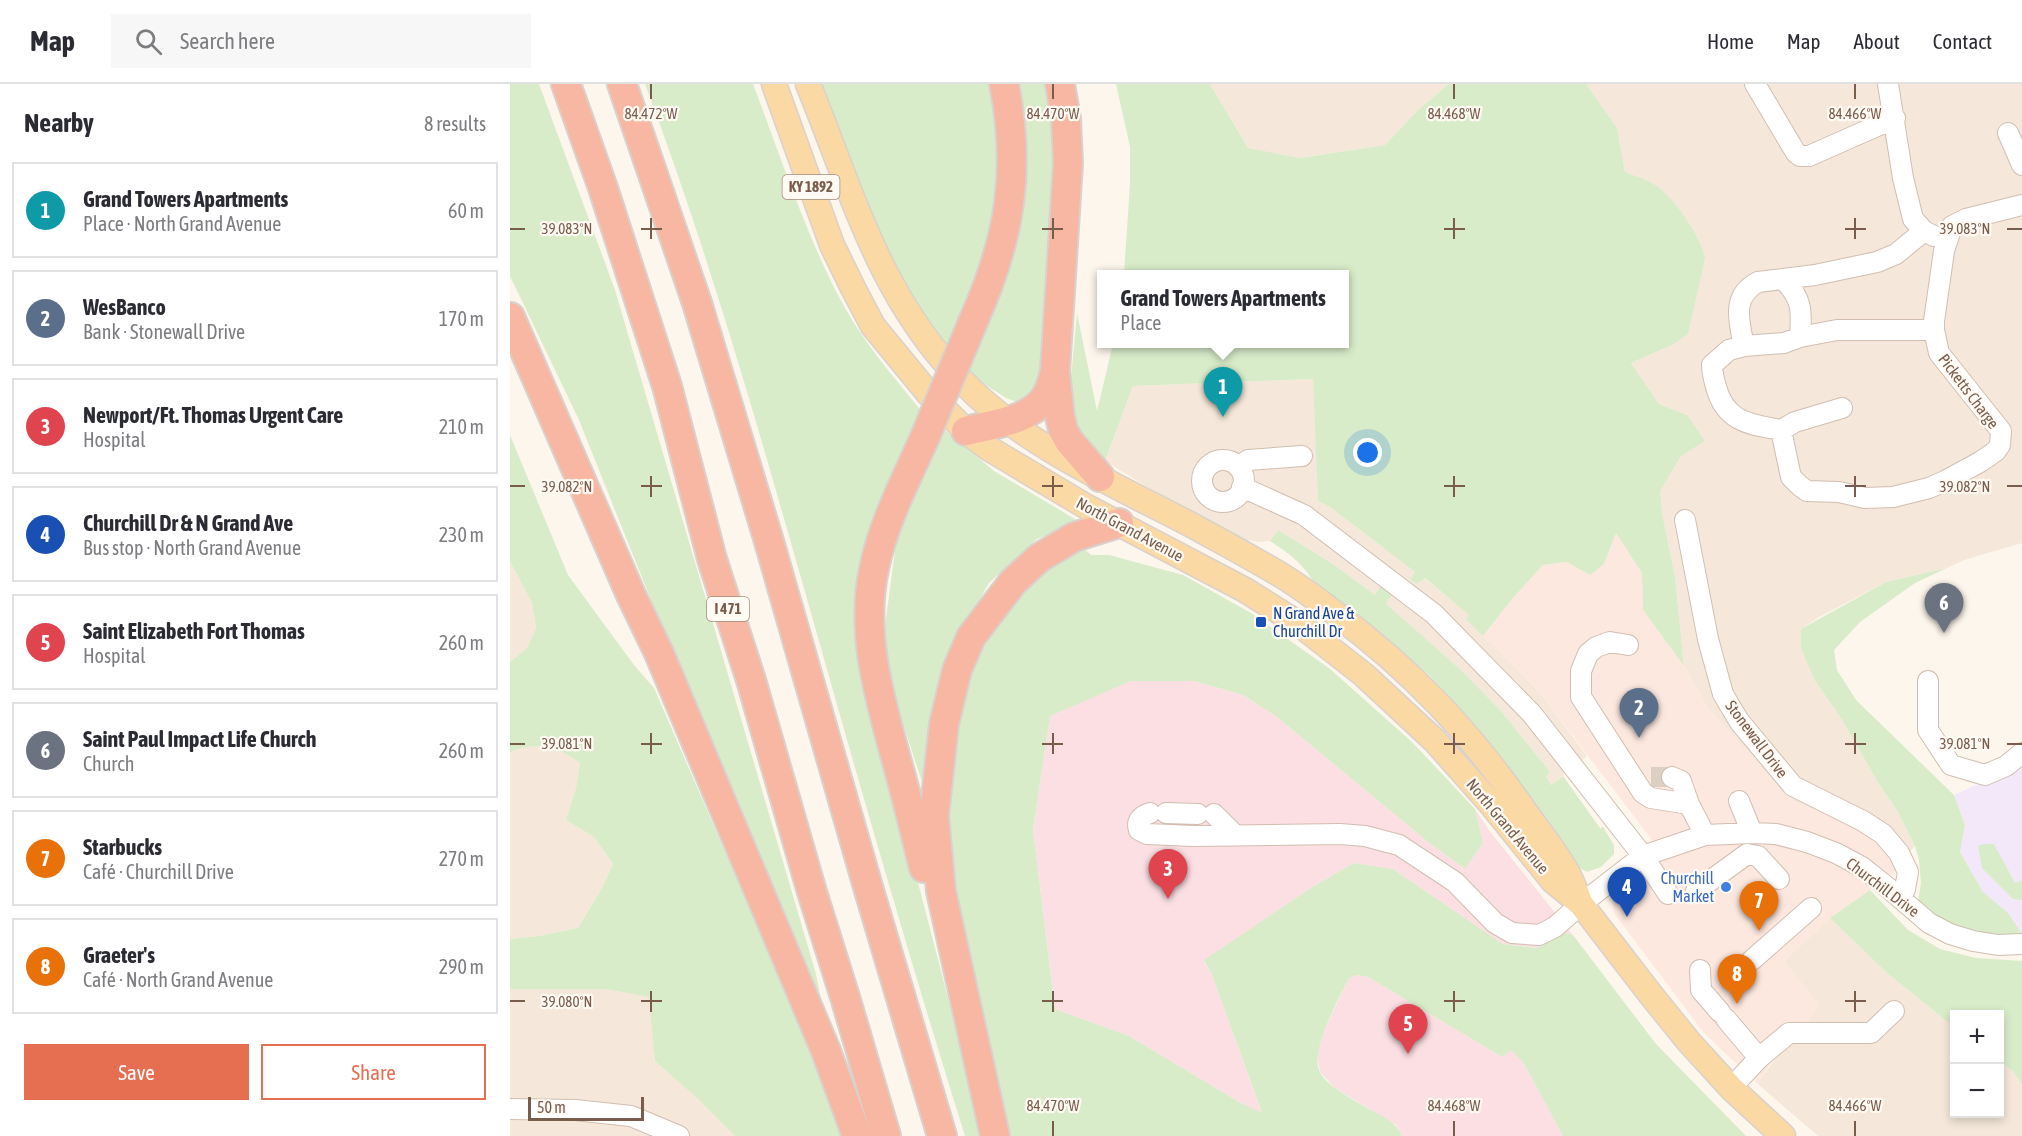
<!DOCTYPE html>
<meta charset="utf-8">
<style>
body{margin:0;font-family:"Asap Condensed",sans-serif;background:#f7f7f7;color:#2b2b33}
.controls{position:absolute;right:18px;bottom:18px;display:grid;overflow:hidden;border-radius:0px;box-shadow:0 3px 9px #0003}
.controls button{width:54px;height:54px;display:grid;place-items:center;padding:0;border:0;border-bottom:2px solid #e1e1e2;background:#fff;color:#2b2b33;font:30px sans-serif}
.scale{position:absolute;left:18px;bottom:15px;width:116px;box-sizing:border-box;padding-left:6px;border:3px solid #7a5c4d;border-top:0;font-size:16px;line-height:21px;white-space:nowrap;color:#7a5c4d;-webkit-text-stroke:4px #fffaf3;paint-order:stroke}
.you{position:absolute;left:858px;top:369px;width:21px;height:21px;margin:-15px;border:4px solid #fff;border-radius:50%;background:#1a73e8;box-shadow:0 0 0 9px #1a73e833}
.badge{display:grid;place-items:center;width:39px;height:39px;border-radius:50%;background:#e76f51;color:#fff;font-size:20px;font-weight:700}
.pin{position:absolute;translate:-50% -50px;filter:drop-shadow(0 2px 3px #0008)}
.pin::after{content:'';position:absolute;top:32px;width:21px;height:18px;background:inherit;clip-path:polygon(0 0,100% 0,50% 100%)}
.popup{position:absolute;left:587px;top:186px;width:252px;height:78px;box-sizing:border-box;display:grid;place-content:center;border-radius:0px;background:#fff;filter:drop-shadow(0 2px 4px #0005);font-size:20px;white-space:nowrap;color:#7c7c81}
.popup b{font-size:22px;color:#2b2b33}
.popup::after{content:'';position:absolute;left:50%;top:100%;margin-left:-12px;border:12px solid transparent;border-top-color:#fff}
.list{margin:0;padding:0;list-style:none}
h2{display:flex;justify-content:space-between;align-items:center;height:78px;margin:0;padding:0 24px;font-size:26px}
h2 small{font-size:20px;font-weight:400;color:#7c7c81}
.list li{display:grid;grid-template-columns:39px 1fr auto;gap:18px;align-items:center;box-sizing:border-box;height:96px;margin:0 12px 12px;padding:0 12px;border:2px solid #e1e1e2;border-radius:0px}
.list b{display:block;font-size:22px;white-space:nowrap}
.list p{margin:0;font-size:20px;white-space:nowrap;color:#7c7c81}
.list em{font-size:20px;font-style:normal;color:#7c7c81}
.actions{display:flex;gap:12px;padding:18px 24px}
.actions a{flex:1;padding:14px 0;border:2px solid #e76f51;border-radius:0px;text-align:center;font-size:21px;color:#e76f51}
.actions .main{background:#e76f51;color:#fff}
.icon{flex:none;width:33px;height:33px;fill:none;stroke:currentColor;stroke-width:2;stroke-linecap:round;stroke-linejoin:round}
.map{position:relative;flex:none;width:1512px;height:1052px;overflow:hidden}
header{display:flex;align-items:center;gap:36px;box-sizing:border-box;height:84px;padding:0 30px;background:#fff;border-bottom:2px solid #e1e1e2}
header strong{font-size:28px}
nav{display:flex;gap:33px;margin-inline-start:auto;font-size:21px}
.search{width:420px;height:54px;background:#f7f7f7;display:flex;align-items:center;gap:15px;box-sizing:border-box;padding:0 21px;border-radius:0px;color:#7c7c81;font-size:22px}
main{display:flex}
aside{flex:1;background:#fff}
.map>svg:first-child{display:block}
</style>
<header>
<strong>Map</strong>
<div class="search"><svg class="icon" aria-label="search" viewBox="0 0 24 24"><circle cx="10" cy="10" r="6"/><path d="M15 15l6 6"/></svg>Search here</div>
<nav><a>Home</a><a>Map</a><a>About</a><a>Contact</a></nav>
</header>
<main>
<aside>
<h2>Nearby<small>8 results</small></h2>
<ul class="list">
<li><span class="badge" style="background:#0f9aa8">1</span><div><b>Grand Towers Apartments</b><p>Place · North Grand Avenue</p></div><em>60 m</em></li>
<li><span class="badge" style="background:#5c6f8a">2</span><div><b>WesBanco</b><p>Bank · Stonewall Drive</p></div><em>170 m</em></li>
<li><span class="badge" style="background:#e0444e">3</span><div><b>Newport/Ft. Thomas Urgent Care</b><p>Hospital</p></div><em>210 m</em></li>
<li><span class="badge" style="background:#1a4fb4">4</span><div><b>Churchill Dr &amp; N Grand Ave</b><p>Bus stop · North Grand Avenue</p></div><em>230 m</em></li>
<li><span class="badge" style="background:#e0444e">5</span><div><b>Saint Elizabeth Fort Thomas</b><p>Hospital</p></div><em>260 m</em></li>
<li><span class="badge" style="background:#6b7280">6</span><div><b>Saint Paul Impact Life Church</b><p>Church</p></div><em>260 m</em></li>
<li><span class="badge" style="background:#e8710a">7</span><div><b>Starbucks</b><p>Café · Churchill Drive</p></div><em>270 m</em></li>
<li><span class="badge" style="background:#e8710a">8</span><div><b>Graeter's</b><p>Café · North Grand Avenue</p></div><em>290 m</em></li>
</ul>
<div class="actions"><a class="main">Save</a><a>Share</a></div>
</aside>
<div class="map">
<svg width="1512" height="1052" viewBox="0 0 1512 1052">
<rect width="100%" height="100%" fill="#fdf6ec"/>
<path fill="#f5e8da" d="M700,0H939L908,26L875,61L789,74L738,64Z
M1076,0H1512V459L1454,476L1437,484L1376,498L1309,533L1291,545L1305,597L1331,634L1367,697L1388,728L1405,762L1389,779L1378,766L1339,740L1283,717L1261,695L1197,623L1174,582L1165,493L1153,434L1150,407L1171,372L1177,331L1149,320L1121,279L1162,261L1130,94L1115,88L1107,44Z
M804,295L808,417L820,423L905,488L900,495L906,500L914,494L960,531L957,535L1028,606L1077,672L1041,701L1036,692L1040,688L991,627L951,586L875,520L872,501L865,511L823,480L768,446L760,457L749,458L729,455L652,412L595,377L623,302Z
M0,477L22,519L26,544L17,564L0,578Z
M36,662L58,669L70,679L66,704L56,736L84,753L103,780L92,804L68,844L29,852L0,855V668L10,663Z
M1320,834L1377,889L1444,943V1030H1490V977L1503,987L1512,1001V1052H1308L1249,1001V997L1265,975L1281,962L1274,877Z
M0,905H95L140,913L145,977L188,1015L225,1052H0Z"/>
<path fill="#fde8e0" d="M1106,448L1132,489L1133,526L1174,582L1197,623L1261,695L1283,717L1339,740L1378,766L1389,779L1384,789L1320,834L1274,877L1310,921L1281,962L1264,975L1249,997V1001L1194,949L1104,829L1103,817L1122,794L1153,776L1139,752L1028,606L973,552L1002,515L1033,481L1057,478L1094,480Z"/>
<path fill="#f3e8fa" d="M1512,680V850L1498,829L1473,808L1450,768L1455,741L1444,711Z"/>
<path fill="#fbdfe3" d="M621,597H684L733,611L767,633L918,758L955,785L973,759L965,725L981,749L1063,851L1055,849L1029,864L993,860L883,785L844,779L804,802L694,877L702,891L752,1030L729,1018L619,952L545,925L523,746L540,631Z
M847,891L858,893L992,973L1001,965L1013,978L1053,1052H892L886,1041L825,1004L810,988L807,968L815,944L839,894Z"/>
<path fill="#d8ecc9" d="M0,0H29L105,206L306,890L314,931L165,576L69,336L0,192Z
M135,0H243C270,71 294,146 329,213C351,256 383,292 413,329C379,393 344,460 346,534C347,557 353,581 357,603L474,1052H455C402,883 353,713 305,543C253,361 202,178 135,0Z
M309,0H482L491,41L483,155L440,271L426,255L362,144Z
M503,0H541L550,53L531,295L522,312L510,319L496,314L454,287L490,202L510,140L514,75Z
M606,0H700L738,64L790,74L875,61L908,26L939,0H1076L1107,44L1115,88C1125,92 1136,95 1145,101C1164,113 1191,153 1195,174L1178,250L1162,261L1121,279L1149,320L1177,331L1195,357L1171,372L1150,407L1153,434L1165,493L1174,582L1133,526L1132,489L1106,449L1094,480L1080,491L1057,478L1033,481L1002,515L973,552L956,535L959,531L915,494L906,500L900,495L905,488L820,423L808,417L803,295L623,302L595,377L574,360L558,326L567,229L587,327L603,260H834V190H614L620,100V63Z
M430,342L484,387L570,438L527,455L479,499L437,573L422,628L413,701L376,587L375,542L386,459Z
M0,351L58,491L124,581L144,604L283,924L332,1052H225L188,1015L145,977L139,913L95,905H0V855L29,852L68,844L92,804L103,780L84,753L56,736L66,704L70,679C50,663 24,657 0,668V578L17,564L26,544L22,519L0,477Z
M768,446L823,480L865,511L872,500L883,509L876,520L951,586L991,627L1040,688L1036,692L1041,701L1053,692L1090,744L1093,743L1104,761V770L1091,783L1077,788L1068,783L968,644L917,589L804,498C790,477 781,471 760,457Z
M568,459L581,471H599L673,491L741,529L820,585L902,658L965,725L973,759L955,785L918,758L767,633L733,611L684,597H621L540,632L523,746L545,925L619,952L729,1018L752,1029L702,891L694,876L804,802L844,779L883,785L993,860L1028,864L1055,849L1063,851L1146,960L1236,1052H1053L1013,978L1001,966L992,973L858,893L847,891L839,894C829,915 799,966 810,988C816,1002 848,1018 861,1026C875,1034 885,1037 892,1052H500L451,854L436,762L439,671L465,570L509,505Z
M1437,484L1405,499L1350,538L1324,566L1327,586L1346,616L1444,711L1455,741L1450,768L1473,808L1498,829L1512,850C1477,852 1433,846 1408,818L1411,799L1409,776L1405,762L1388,728L1367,697L1331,634L1305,597L1291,564V545L1376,498Z
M1474,760H1484L1505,799L1512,796V816L1503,815L1472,784L1468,762Z
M1360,806L1398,846L1430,865L1466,874L1512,877V1001L1503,987L1490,977V930H1444V943L1377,889L1320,834Z"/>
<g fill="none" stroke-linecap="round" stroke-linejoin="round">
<path stroke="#dcd0c4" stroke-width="20" stroke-dasharray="20 10" stroke-linecap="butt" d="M1141,693H1162"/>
<defs>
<path id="minor" d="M1245,0L1286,69L1290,72H1299L1385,34
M1378,0L1393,94L1403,135L1414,147L1424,152
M1498,49L1512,81
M1414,147L1386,170L1367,178L1305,191L1248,198C1221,212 1229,237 1234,262L1274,259L1290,253L1327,246H1424
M1273,195C1292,214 1292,226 1290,253
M1234,262L1219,266L1202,281C1202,289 1204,295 1206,303C1216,339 1240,340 1271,346L1285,338L1332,324
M1271,346L1281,393L1290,402L1297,407L1329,408L1355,414L1383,413L1419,404L1435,397L1470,378L1486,367L1490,361L1491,347L1429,269L1424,246V237L1434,167L1442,142L1456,135L1512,121
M692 397a21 21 0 1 1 42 0a21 21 0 1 1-42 0Z
M728,383L738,376L792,372
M732,403L794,431L924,530L1022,630L1133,772L1158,810
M1175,436L1198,555L1213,610L1229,637L1283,702L1353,737L1373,750L1389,769L1398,788L1395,805L1391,815
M1118,561L1100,558L1086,563L1078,570L1071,587V613L1133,709L1141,714L1179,720L1195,751
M1418,597V646L1441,681L1475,691L1496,682L1512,669
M1162,693L1171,697L1179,720
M1229,717L1242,749
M640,729C631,732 626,737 629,746L637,750L683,752L830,750L855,752L889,761L945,798L985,839L1002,849L1029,851L1045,843L1071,820L1133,772L1195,751L1242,749L1266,750L1297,758L1326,769L1352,783L1376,802L1419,839L1440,850L1463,857L1488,861L1512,860
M656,729L688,730
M704,730L725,751
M1186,807L1237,770L1248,772L1269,795
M1242,876L1301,824
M1190,886L1191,906L1210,928
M1216,935L1249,974
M1221,1004L1249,974L1279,949H1361L1384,927
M0,1025L65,1026L121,1032L169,1052"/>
<path id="major" d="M264,0L322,161L343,204L363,242L418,309L456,347L478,364L577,423L735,506L789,540L854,591L925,657L980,719L1043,797L1071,820L1141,911L1179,958L1221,1004L1273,1052
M298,0C342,107 368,211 452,297C517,364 606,401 687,444C716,460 746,476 774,493C792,504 809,517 826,530C902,587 960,648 1014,726C1028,746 1045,767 1057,788C1062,797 1065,806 1069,815"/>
<path id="highway" d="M56,0L93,104L157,302L202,475L241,596L302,808L335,913L376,1052
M112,0L187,219L258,454L358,803L432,1052
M550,0L556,35L558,79L545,287L550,333L553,346L559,357L590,393
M0,233L121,511L149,569L316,967L347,1052
M465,233C500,154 511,86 494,0
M456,347C482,340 517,338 535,314C540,306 543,296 545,287
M414,784C405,749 397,713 387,678C370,615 350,550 364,485C373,439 396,396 415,353
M485,1052L431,807L424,732L434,640L447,586L461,553L503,498L529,474L564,453L609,439"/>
</defs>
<use href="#minor" stroke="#d1beb0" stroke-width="22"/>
<use href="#major" stroke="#dad1cd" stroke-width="27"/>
<use href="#highway" stroke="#dad1cd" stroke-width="32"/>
<use href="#minor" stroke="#fff" stroke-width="20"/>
<use href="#major" stroke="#fbd9a5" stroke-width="24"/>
<use href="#highway" stroke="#f7b7a3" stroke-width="28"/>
<defs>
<path id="highway-bridge" d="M415,353L465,233"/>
</defs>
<use href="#highway-bridge" stroke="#dad1cd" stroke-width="32" stroke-linecap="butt"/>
<use href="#highway-bridge" stroke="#f7b7a3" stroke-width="28"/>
</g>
<path fill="none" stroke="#7a5c4d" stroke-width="2" d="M141,0V15M543,0V15M944,0V15M1345,0V15M141,134V155M543,134V155M944,134V155M1345,134V155M0,145H15M131,145H152M532,145H553M934,145H955M1335,145H1356M1497,145H1512M141,392V413M543,392V413M944,392V413M1345,392V413M0,402H15M131,402H152M532,402H553M934,402H955M1335,402H1356M1497,402H1512M141,649V670M543,649V670M944,649V670M1345,649V670M0,660H15M131,660H152M532,660H553M934,660H955M1335,660H1356M1497,660H1512M141,907V928M543,907V928M944,907V928M1345,907V928M0,917H15M131,917H152M532,917H553M934,917H955M1335,917H1356M543,1037V1052M944,1037V1052M1345,1037V1052"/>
<rect fill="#1a4fb4" stroke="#fffaf3" stroke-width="2" x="745" y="532" width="12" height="12" rx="3"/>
<circle fill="#3f7fe0" stroke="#fffaf3" stroke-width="2" cx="1216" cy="803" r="6"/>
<g text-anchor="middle" stroke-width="4.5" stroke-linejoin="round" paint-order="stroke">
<g fill="#fffaf3" stroke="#a28b7f" stroke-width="1.5">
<rect x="272.5" y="91" width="57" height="24" rx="4.5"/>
<rect x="197" y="513" width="42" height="24" rx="4.5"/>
</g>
<g font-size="15" font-weight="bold" fill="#7a5c4d">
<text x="301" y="108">KY 1892</text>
<text x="218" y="530">I 471</text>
</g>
<g font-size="16" fill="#7a5c4d" stroke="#fffaf3">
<text transform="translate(1459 307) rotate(53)" y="6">Picketts Charge</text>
<text transform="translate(620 445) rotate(28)" y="6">North Grand Avenue</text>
<text transform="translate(1247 655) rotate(53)" y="6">Stonewall Drive</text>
<text transform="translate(998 742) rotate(50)" y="6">North Grand Avenue</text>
<text transform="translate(1373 803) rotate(37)" y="6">Churchill Drive</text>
</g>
<g font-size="16" fill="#164399" stroke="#fffaf3" text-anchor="start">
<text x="763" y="535">N Grand Ave &amp;<tspan x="763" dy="18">Churchill Dr</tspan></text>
</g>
<g font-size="16" fill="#366cbe" stroke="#fffaf3" text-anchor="end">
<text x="1204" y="800">Churchill<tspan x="1204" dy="18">Market</tspan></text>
</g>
</g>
<g font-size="15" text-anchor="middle" fill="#7a5c4d" stroke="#fffaf3" stroke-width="4.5" stroke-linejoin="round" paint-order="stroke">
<text x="141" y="35">84.472°W</text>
<text x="543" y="35">84.470°W</text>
<text x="944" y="35">84.468°W</text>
<text x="1345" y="35">84.466°W</text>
<text x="57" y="150">39.083°N</text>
<text x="1455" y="150">39.083°N</text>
<text x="57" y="408">39.082°N</text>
<text x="1455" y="408">39.082°N</text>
<text x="57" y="665">39.081°N</text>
<text x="1455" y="665">39.081°N</text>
<text x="57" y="923">39.080°N</text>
<text x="543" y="1027">84.470°W</text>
<text x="944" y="1027">84.468°W</text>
<text x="1345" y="1027">84.466°W</text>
</g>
</svg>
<div class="controls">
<button>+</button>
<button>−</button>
</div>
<div class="scale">50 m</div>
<div class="you"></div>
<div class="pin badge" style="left:713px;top:333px;background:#0f9aa8">1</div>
<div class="popup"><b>Grand Towers Apartments</b>Place</div>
<div class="pin badge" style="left:1129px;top:654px;background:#5c6f8a">2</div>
<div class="pin badge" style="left:658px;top:815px;background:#e0444e">3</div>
<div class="pin badge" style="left:1117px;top:833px;background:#1a4fb4">4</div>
<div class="pin badge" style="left:898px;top:970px;background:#e0444e">5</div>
<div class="pin badge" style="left:1434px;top:549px;background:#6b7280">6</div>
<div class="pin badge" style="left:1249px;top:847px;background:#e8710a">7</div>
<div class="pin badge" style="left:1227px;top:920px;background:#e8710a">8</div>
</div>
</main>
